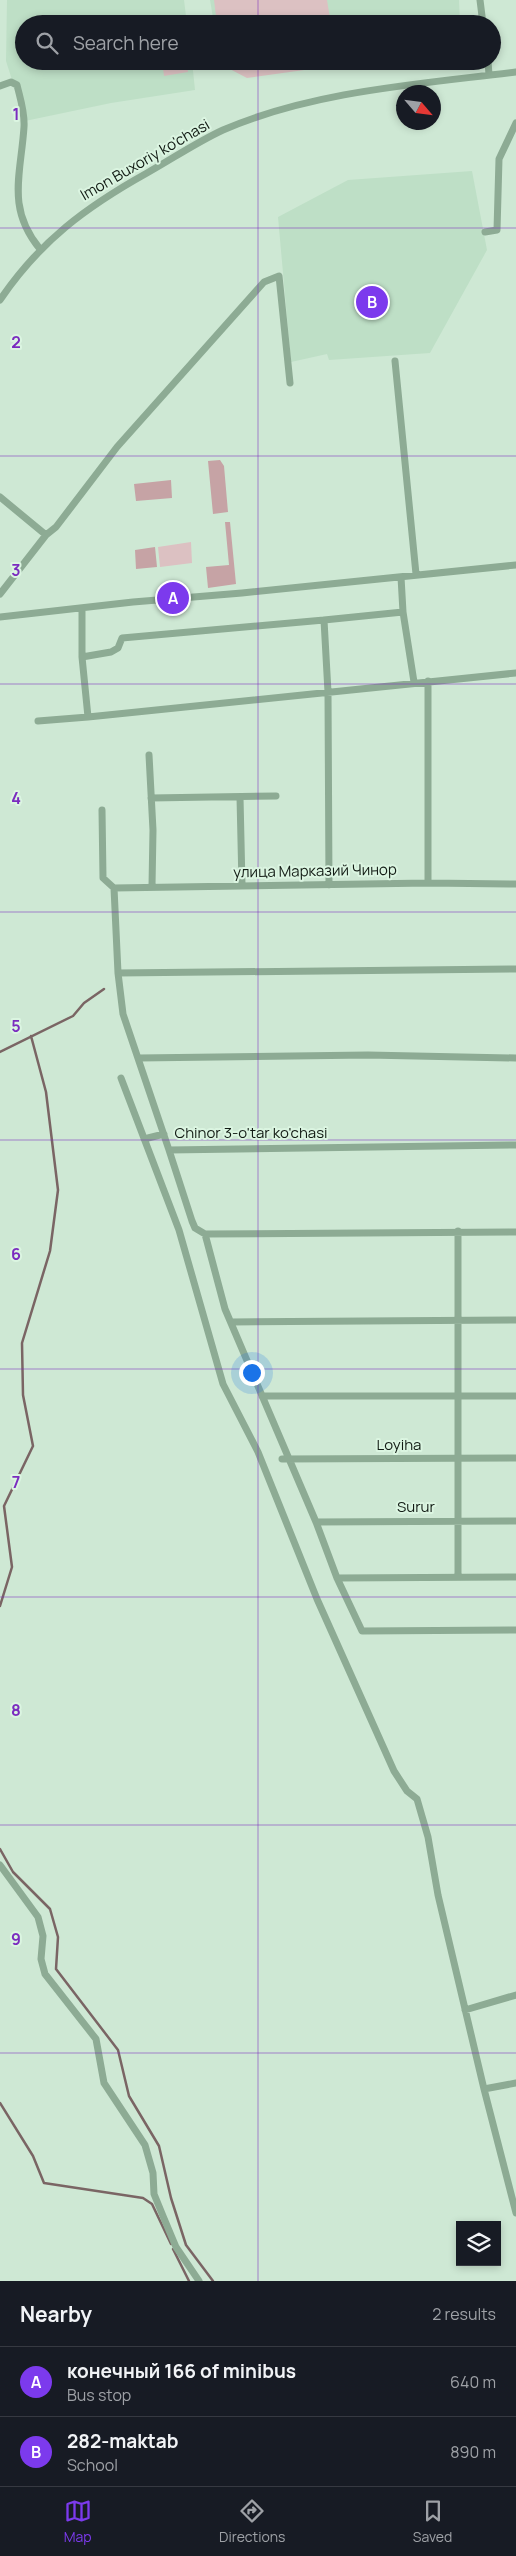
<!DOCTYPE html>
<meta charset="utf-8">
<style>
body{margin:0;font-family:Manrope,sans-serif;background:#20242c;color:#f1f3f6}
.controls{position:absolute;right:15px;bottom:15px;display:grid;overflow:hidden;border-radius:0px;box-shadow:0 2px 8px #0003}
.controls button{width:45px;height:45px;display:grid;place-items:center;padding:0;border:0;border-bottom:1px solid #363941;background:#171b24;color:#f1f3f6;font:25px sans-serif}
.compass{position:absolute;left:396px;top:85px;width:45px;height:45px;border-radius:50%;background:#171b24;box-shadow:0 2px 8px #0003;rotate:118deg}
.you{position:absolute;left:251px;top:1372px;width:18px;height:18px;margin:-12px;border:4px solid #fff;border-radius:50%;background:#1a73e8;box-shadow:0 0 0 8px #1a73e833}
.badge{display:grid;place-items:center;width:32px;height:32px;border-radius:50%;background:#7c3aed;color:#fff;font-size:16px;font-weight:700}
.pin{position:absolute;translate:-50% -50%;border:2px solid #fff;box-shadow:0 1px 5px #0006}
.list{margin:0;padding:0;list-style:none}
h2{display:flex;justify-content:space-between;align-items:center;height:65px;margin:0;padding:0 20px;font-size:21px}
h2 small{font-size:16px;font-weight:400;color:#9ea1a6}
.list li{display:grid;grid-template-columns:32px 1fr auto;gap:15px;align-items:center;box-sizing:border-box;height:70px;padding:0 20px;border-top:1px solid #363941}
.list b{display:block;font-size:19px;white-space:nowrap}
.list p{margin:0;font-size:16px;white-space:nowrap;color:#9ea1a6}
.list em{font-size:16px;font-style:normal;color:#9ea1a6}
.icon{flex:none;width:28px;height:28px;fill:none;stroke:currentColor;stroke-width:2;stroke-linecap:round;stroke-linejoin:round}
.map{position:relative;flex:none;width:516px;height:2281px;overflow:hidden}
.search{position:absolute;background:#171b24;box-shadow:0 2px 8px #0003;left:15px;right:15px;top:15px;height:55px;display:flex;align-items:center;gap:12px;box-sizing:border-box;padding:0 18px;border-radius:28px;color:#9ea1a6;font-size:19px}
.sheet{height:205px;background:#171b24}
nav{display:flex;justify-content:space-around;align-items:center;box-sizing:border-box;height:70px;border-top:1px solid #363941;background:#171b24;font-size:14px;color:#9ea1a6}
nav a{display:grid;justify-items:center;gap:2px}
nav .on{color:#7c3aed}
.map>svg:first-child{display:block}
</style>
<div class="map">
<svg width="516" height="2281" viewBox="0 0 516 2281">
<rect width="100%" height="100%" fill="#cee8d4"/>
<path fill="#bedfc6" d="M7,0H184L187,24H24V61H192L195,90L111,103L25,121L6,61Z
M210,0H459L460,24H214Z
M472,171L487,250L430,353L329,360L327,354L291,362L278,217L348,180Z"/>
<path fill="#dcc1c2" d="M214,0H327L331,24H217Z
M162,61H186L188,72L164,76Z
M223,61H333V66L247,78L224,66Z
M191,542L192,563L160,567L158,547Z"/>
<path fill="#c6a3a5" d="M220,460L224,466L228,512L213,514L208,461Z
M171,480L172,498L136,501L134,484Z
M225,522H230L236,584L208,588L206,567L229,565Z
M155,547L157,567L136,569L135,550Z"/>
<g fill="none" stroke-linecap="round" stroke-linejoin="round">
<path stroke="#7a6564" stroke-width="2.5" d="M0,1052L73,1016L84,1003L104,989
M0,1606L12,1567L4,1506L33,1446L23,1395L22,1343L50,1251L58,1190L46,1092L31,1036
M0,1849L13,1872L50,1909L58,1937L56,1969L118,2050L129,2096L159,2146L171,2198L186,2245L213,2281
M0,2103L33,2156L44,2183L143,2198L152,2204L171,2244
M173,2249L189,2281"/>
<path stroke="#8dab94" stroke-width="7" d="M480,0L483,24
M488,61L489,75
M0,86L11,82L17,85C20,98 25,112 24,127C21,174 6,208 40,249
M485,232L497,230L499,159L516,123
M0,300C40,241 86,207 147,173C172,159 197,142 223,130C313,91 420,84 516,72
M395,361L416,574
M0,497L46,535
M401,577L403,612L414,682
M0,594L46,535L56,527L117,447L264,282L279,276L290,383
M82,608V657L88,717L516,673
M0,617L133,602L242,593L516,565
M82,657L111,652L118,648L122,638L324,620
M428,681V883
M38,721L88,717
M149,755L153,830L152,886
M240,797L242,885
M151,798L276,796
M102,810L103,878L114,888L118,973L123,1014L169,1150L516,1145
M329,885L328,692L324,620L403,612
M114,888L428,883L516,884
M118,973L516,969
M139,1058L368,1055L516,1058
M121,1078L179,1230L223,1384L258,1452L317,1599L394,1771L407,1791L417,1799L428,1837L438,1895L484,2089L516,2213
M144,1139L164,1134
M169,1150L192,1221L195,1228L205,1234L516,1232
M458,1231V1577
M205,1234L225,1309L316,1522L337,1578L362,1631L516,1630
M232,1322L516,1320
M262,1396H516
M282,1459L516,1458
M316,1522L516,1521
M337,1578L516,1577
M0,1865L38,1917L43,1936L41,1959L45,1974L96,2039L104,2083L145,2145L153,2173L154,2194L163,2216L176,2247L199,2281
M465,2010L516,1995
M484,2089L516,2083"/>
</g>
<path fill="none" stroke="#7b2cbf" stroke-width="1" stroke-opacity="0.55" d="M258,0V24M258,61V2281M0,228H516M0,456H516M0,684H516M0,912H516M0,1140H516M0,1369H516M0,1597H516M0,1825H516M0,2053H516"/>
<g text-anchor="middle" stroke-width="4" stroke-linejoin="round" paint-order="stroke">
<g font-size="15" fill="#111a13" stroke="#dbf5e1">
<text transform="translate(145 160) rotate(-30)" y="5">Imon Buxoriy ko'chasi</text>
<text transform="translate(315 871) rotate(-1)" y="5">улица Марказий Чинор</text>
<text x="251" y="1138">Chinor 3-o'tar ko'chasi</text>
<text x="399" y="1450">Loyiha</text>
<text x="416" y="1512">Surur</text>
</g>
</g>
<g font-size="16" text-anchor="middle" font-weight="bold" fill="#7b2cbf" stroke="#dbf5e1" stroke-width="4" stroke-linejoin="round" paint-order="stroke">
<text x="16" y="120">1</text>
<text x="16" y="348">2</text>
<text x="16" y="576">3</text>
<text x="16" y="804">4</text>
<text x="16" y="1032">5</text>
<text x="16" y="1260">6</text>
<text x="16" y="1488">7</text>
<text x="16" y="1716">8</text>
<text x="16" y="1945">9</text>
</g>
</svg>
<div class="controls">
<button><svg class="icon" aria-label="layers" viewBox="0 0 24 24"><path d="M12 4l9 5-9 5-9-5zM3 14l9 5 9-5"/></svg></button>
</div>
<svg class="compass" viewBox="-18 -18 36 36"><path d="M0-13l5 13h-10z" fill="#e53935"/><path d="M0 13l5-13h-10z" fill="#9ea1a6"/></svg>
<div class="you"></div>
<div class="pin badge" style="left:173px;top:598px">A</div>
<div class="pin badge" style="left:372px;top:302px">B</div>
<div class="search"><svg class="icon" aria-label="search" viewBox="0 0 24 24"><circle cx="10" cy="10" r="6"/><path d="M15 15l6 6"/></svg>Search here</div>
</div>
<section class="sheet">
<h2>Nearby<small>2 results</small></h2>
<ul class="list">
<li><span class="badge">A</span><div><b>конечный 166 of minibus</b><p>Bus stop</p></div><em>640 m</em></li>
<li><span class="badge">B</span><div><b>282-maktab</b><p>School</p></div><em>890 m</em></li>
</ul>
</section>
<nav>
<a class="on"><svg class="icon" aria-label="map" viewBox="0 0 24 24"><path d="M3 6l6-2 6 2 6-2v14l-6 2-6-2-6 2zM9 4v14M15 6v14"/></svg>Map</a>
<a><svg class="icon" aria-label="directions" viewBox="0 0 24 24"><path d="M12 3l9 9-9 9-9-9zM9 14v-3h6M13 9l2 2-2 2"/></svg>Directions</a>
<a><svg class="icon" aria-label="saved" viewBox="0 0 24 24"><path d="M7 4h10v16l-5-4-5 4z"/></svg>Saved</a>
</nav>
